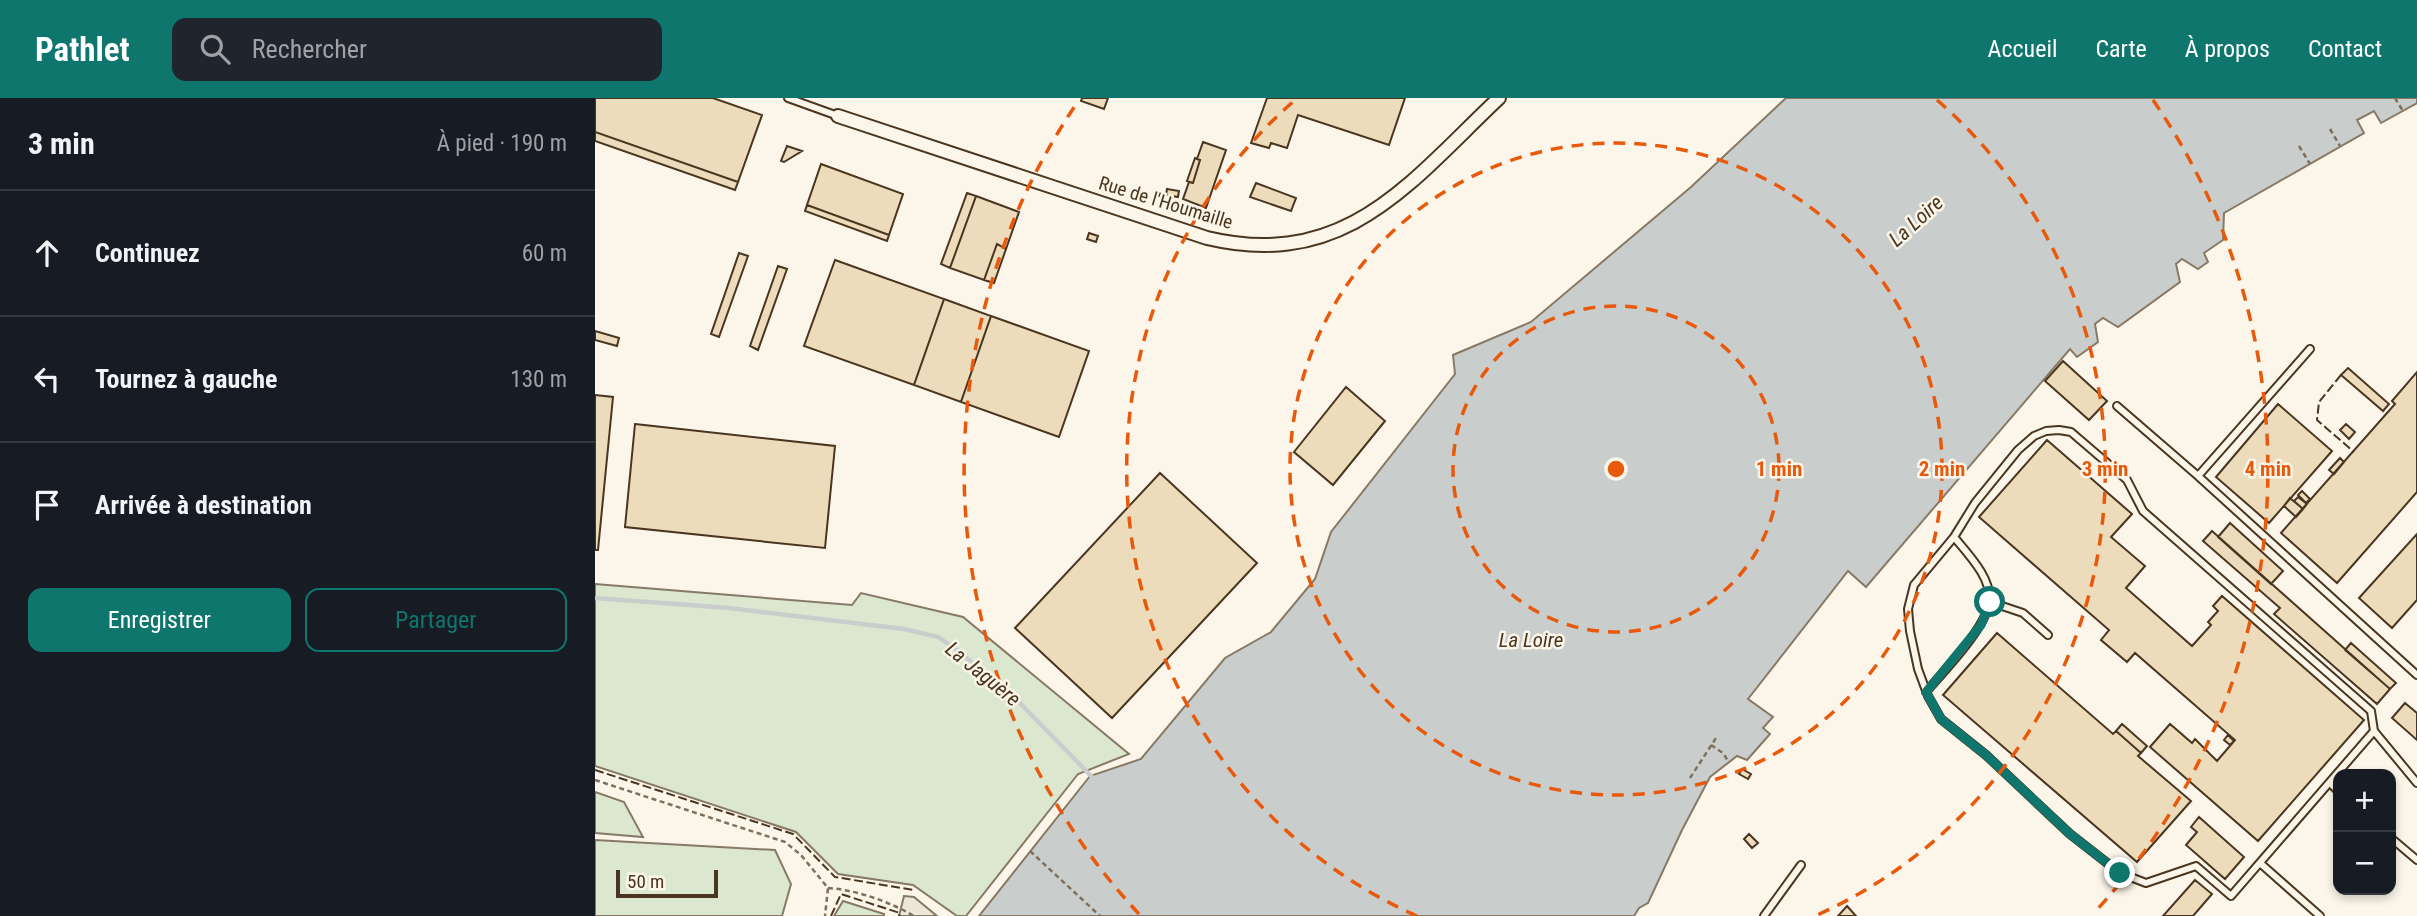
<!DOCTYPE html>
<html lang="fr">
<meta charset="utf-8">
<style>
body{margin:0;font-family:"Roboto Condensed",sans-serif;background:#20242c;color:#f1f3f6}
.controls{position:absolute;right:21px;bottom:21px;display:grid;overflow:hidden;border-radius:14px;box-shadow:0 4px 10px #0003}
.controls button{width:63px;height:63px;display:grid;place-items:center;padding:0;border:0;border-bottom:2px solid #363941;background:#171b24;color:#f1f3f6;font:35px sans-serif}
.scale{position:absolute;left:21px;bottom:18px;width:102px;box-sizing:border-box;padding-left:7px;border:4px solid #4a3520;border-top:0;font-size:19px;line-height:24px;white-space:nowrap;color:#4a3520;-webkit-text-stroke:5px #fbf6e9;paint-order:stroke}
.stop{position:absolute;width:21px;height:21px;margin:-16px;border:5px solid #0f766e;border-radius:50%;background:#fff}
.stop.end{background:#0f766e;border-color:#fff;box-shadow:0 2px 7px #0008}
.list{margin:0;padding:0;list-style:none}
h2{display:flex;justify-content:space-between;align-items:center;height:91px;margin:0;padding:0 28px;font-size:30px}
h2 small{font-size:23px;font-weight:400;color:#9ea1a6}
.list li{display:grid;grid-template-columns:46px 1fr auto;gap:21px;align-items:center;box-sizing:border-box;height:126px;padding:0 28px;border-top:2px solid #363941}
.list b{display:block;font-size:26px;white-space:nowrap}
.list em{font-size:23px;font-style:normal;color:#9ea1a6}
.actions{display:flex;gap:14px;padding:21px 28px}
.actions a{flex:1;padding:16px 0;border:2px solid #0f766e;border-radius:14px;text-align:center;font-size:24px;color:#0f766e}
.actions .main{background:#0f766e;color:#fff}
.icon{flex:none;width:38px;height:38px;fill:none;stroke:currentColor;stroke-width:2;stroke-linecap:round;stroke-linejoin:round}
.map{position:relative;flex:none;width:1822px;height:818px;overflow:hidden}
header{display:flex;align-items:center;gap:42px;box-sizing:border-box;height:98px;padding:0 35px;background:#0f766e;color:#fff}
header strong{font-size:33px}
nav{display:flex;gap:38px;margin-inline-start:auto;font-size:24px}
.search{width:490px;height:63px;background:#20242c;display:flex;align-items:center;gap:18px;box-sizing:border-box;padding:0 24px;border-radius:14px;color:#9ea1a6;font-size:26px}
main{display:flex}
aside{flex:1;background:#171b24}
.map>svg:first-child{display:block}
</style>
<header>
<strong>Pathlet</strong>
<div class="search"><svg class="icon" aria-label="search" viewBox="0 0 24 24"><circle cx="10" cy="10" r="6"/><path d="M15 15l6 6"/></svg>Rechercher</div>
<nav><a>Accueil</a><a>Carte</a><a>À propos</a><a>Contact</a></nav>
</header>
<main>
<aside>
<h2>3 min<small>À pied · 190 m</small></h2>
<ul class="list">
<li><svg class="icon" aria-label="ahead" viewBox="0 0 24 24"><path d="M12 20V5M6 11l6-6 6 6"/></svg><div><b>Continuez</b></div><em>60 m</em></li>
<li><svg class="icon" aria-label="left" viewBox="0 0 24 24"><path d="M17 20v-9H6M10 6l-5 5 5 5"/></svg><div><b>Tournez à gauche</b></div><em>130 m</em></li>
<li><svg class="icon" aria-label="arrive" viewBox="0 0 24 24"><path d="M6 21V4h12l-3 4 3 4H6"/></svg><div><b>Arrivée à destination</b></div></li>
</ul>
<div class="actions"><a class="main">Enregistrer</a><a>Partager</a></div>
</aside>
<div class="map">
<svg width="1822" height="818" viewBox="0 0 1822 818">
<rect width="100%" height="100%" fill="#fbf6e9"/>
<path fill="#dce7d0" stroke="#887966" stroke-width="2" d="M0,486L257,507L266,495L368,519L534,656L483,676L371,818H362L318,787L243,776L201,734L0,668Z
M0,694L29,704L48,739L0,735Z
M0,742L180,752L196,786L187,818H0Z
M248,803L289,816V818H239Z"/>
<path fill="#ede7d9" stroke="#887966" stroke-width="2" d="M309,798L319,799L342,818H304Z"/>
<path fill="#c9cecd" stroke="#887966" stroke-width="2" d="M1191,0H1822V5L1786,25L1779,13L1762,22L1769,35L1629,115L1628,142L1609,155L1613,164L1603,171L1587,161L1581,166L1585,184L1523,229L1508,220L1500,226L1503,244L1482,259L1475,251L1271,489L1253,473L1153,601L1178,619L1168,630L1175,636L1152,662L1142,658L1115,679L1087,732L1053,805L1044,810L1039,818H384L495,678L546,661L630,560L676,534L720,481L736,434L860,276L858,257L936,224L1096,89Z"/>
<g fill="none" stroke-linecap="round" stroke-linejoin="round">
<path stroke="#c9cecd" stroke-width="4.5" d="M0,500L134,510L309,531L343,539L362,552L423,603L498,680"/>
</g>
<path fill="#ecdcbc" stroke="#4a3520" stroke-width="2" d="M0,0H118L167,17L143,84L0,34Z
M487,0H513L509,11L486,3Z
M672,0H810L794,47L703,17L692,50L676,45L674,50L656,45Z
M0,34L143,84L140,92L0,43Z
M608,44L631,52L611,110L588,101L594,84L598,85L605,62L602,61Z
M192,48L207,53L189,64L186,63Z
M600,60L605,62L598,85L592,83Z
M226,66L308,96L294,137L212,107Z
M661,85L701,100L696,113L655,99Z
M572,91L584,93L583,99L571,97Z
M372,95L381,98L355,170L346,166Z
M381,98L424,114L411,151L402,146L389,182L355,170Z
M212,107L294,137L292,143L210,113Z
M494,135L503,138L501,144L492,141Z
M402,146L411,151L399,185L389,182Z
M144,155L153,158L124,239L116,236Z
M240,162L349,201L319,287L209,248Z
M183,168L192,171L163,252L155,248Z
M349,201L396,218L366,304L319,287Z
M396,218L494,253L464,339L366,304Z
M0,233L24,240L22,248L0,242Z
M1468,263L1512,303L1494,322L1450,283Z
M1753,270L1794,306L1788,313L1746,277Z
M1822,274V394L1742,485L1686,435L1800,306L1797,303Z
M751,289L790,323L738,387L699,354Z
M0,297L18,299L3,452H0Z
M1683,306L1737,353L1674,425L1621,379Z
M40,326L240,348L230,450L30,429Z
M1751,326L1760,334L1754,341L1745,332Z
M1452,342L1537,416L1516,439L1550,468L1531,490L1597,548L1616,527L1613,524L1623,513L1618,508L1627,498L1769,622L1663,743L1555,649L1575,626L1597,645L1600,641L1622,663L1640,642L1540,555L1532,564L1506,542L1514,532L1384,419Z
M1745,360L1749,364L1739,376L1734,372Z
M565,375L662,465L517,620L420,530Z
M1707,393L1715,401L1711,405L1703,397Z
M1703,399L1712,406L1708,411L1699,403Z
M1695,400L1708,411L1701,419L1689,408Z
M1635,425L1688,473L1676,486L1623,439Z
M1617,433L1795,591L1782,606L1679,516L1685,510L1608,443Z
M1822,436V502L1797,530L1764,500Z
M1402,535L1518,636L1521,633L1546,655L1543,658L1596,703L1542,764L1348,597Z
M1756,545L1801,585L1795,591L1750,552Z
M1810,605L1822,615V642L1797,620Z
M1527,626L1552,648L1546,655L1521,633Z
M1633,637L1639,643L1635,647L1629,642Z
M1147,671L1156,676L1153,681L1144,676Z
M1604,719L1649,759L1630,781L1591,747L1602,734L1596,729Z
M1154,736L1163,745L1157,750L1149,741Z
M1600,782L1617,796L1598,818H1568Z
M1252,808L1261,818H1243Z"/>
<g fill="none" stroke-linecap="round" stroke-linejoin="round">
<defs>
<path id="lane" d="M193,0L243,18
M1715,251L1603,378L1822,577
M1522,308L1603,378
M1464,332L1476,334L1532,382L1548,413L1776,613L1779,633L1636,798L1601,768L1551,785L1525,775L1475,736L1391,657L1346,621L1333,598L1323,571L1315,533L1313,511L1319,487L1359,439L1380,405L1423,352L1439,338L1451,333Z
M1395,504L1428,515L1453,537
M1331,594C1349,573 1390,531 1394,505C1398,481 1373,456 1359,439
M1779,633L1822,685
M1735,685L1743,693
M1796,740L1822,762
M1665,765L1725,818
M1169,818L1206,767"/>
<path id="street" d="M243,18L612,140C751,173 815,84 904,0"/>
</defs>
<use href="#lane" stroke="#4a3520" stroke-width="10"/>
<use href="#street" stroke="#4a3520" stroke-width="16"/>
<path stroke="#7f6f5c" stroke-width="2.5" stroke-dasharray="5 3.5" stroke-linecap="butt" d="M1800,0L1808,13
M1735,31L1745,48
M1704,48L1715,66
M1116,647L1128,655L1133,663
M1095,680L1121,640
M0,682L190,744L206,757L233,790L230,818
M435,753L505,818
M233,790C262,792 295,804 319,818"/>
<use href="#lane" stroke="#fbf6e9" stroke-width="6"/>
<use href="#street" stroke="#fbf6e9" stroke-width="12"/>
<path stroke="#4a3520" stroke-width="2" stroke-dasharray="9 3.5" stroke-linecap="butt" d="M1746,277L1724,304L1722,322L1759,354
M0,672L198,736L240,779L319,792
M236,818L246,796L305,815L304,818"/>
</g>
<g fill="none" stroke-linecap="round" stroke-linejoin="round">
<path stroke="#0f766e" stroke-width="9" d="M1395,504L1386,527L1331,594L1346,621L1391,657L1475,736L1525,775"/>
</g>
<g fill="none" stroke="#e8590c" stroke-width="3.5" stroke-dasharray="12 9">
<circle cx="1021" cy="371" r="163"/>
<circle cx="1021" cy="371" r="326"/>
<path d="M822 818A489 489 0 0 1 700 2M1342 2A489 489 0 0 1 1220 818"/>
<path d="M544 816A652 652 0 0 1 484 2M1558 2A652 652 0 0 1 1498 816"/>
</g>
<g text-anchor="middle" stroke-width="5" stroke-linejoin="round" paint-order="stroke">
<g font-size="19" fill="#4a3520" stroke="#fbf6e9">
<text transform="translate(571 104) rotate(17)" y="7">Rue de l'Houmaille</text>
</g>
<g font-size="21" font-style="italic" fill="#4a3520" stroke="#fbf6e9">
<text transform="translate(1321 123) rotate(-42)" y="7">La Loire</text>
<text x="936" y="549">La Loire</text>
<text transform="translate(388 576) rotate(39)" y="7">La Jaguère</text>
</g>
</g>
<circle cx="1021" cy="371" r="10" fill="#e8590c" stroke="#fbf6e9" stroke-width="3.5"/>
<g font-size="21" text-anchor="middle" font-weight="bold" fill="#e8590c" stroke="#fbf6e9" stroke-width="5" stroke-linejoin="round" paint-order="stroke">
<text x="1184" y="378">1 min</text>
<text x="1347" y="378">2 min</text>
<text x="1510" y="378">3 min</text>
<text x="1673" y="378">4 min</text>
</g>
</svg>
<div class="controls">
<button>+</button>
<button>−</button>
</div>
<div class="scale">50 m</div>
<div class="stop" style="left:1395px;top:504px"></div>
<div class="stop end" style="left:1525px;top:775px"></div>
</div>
</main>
